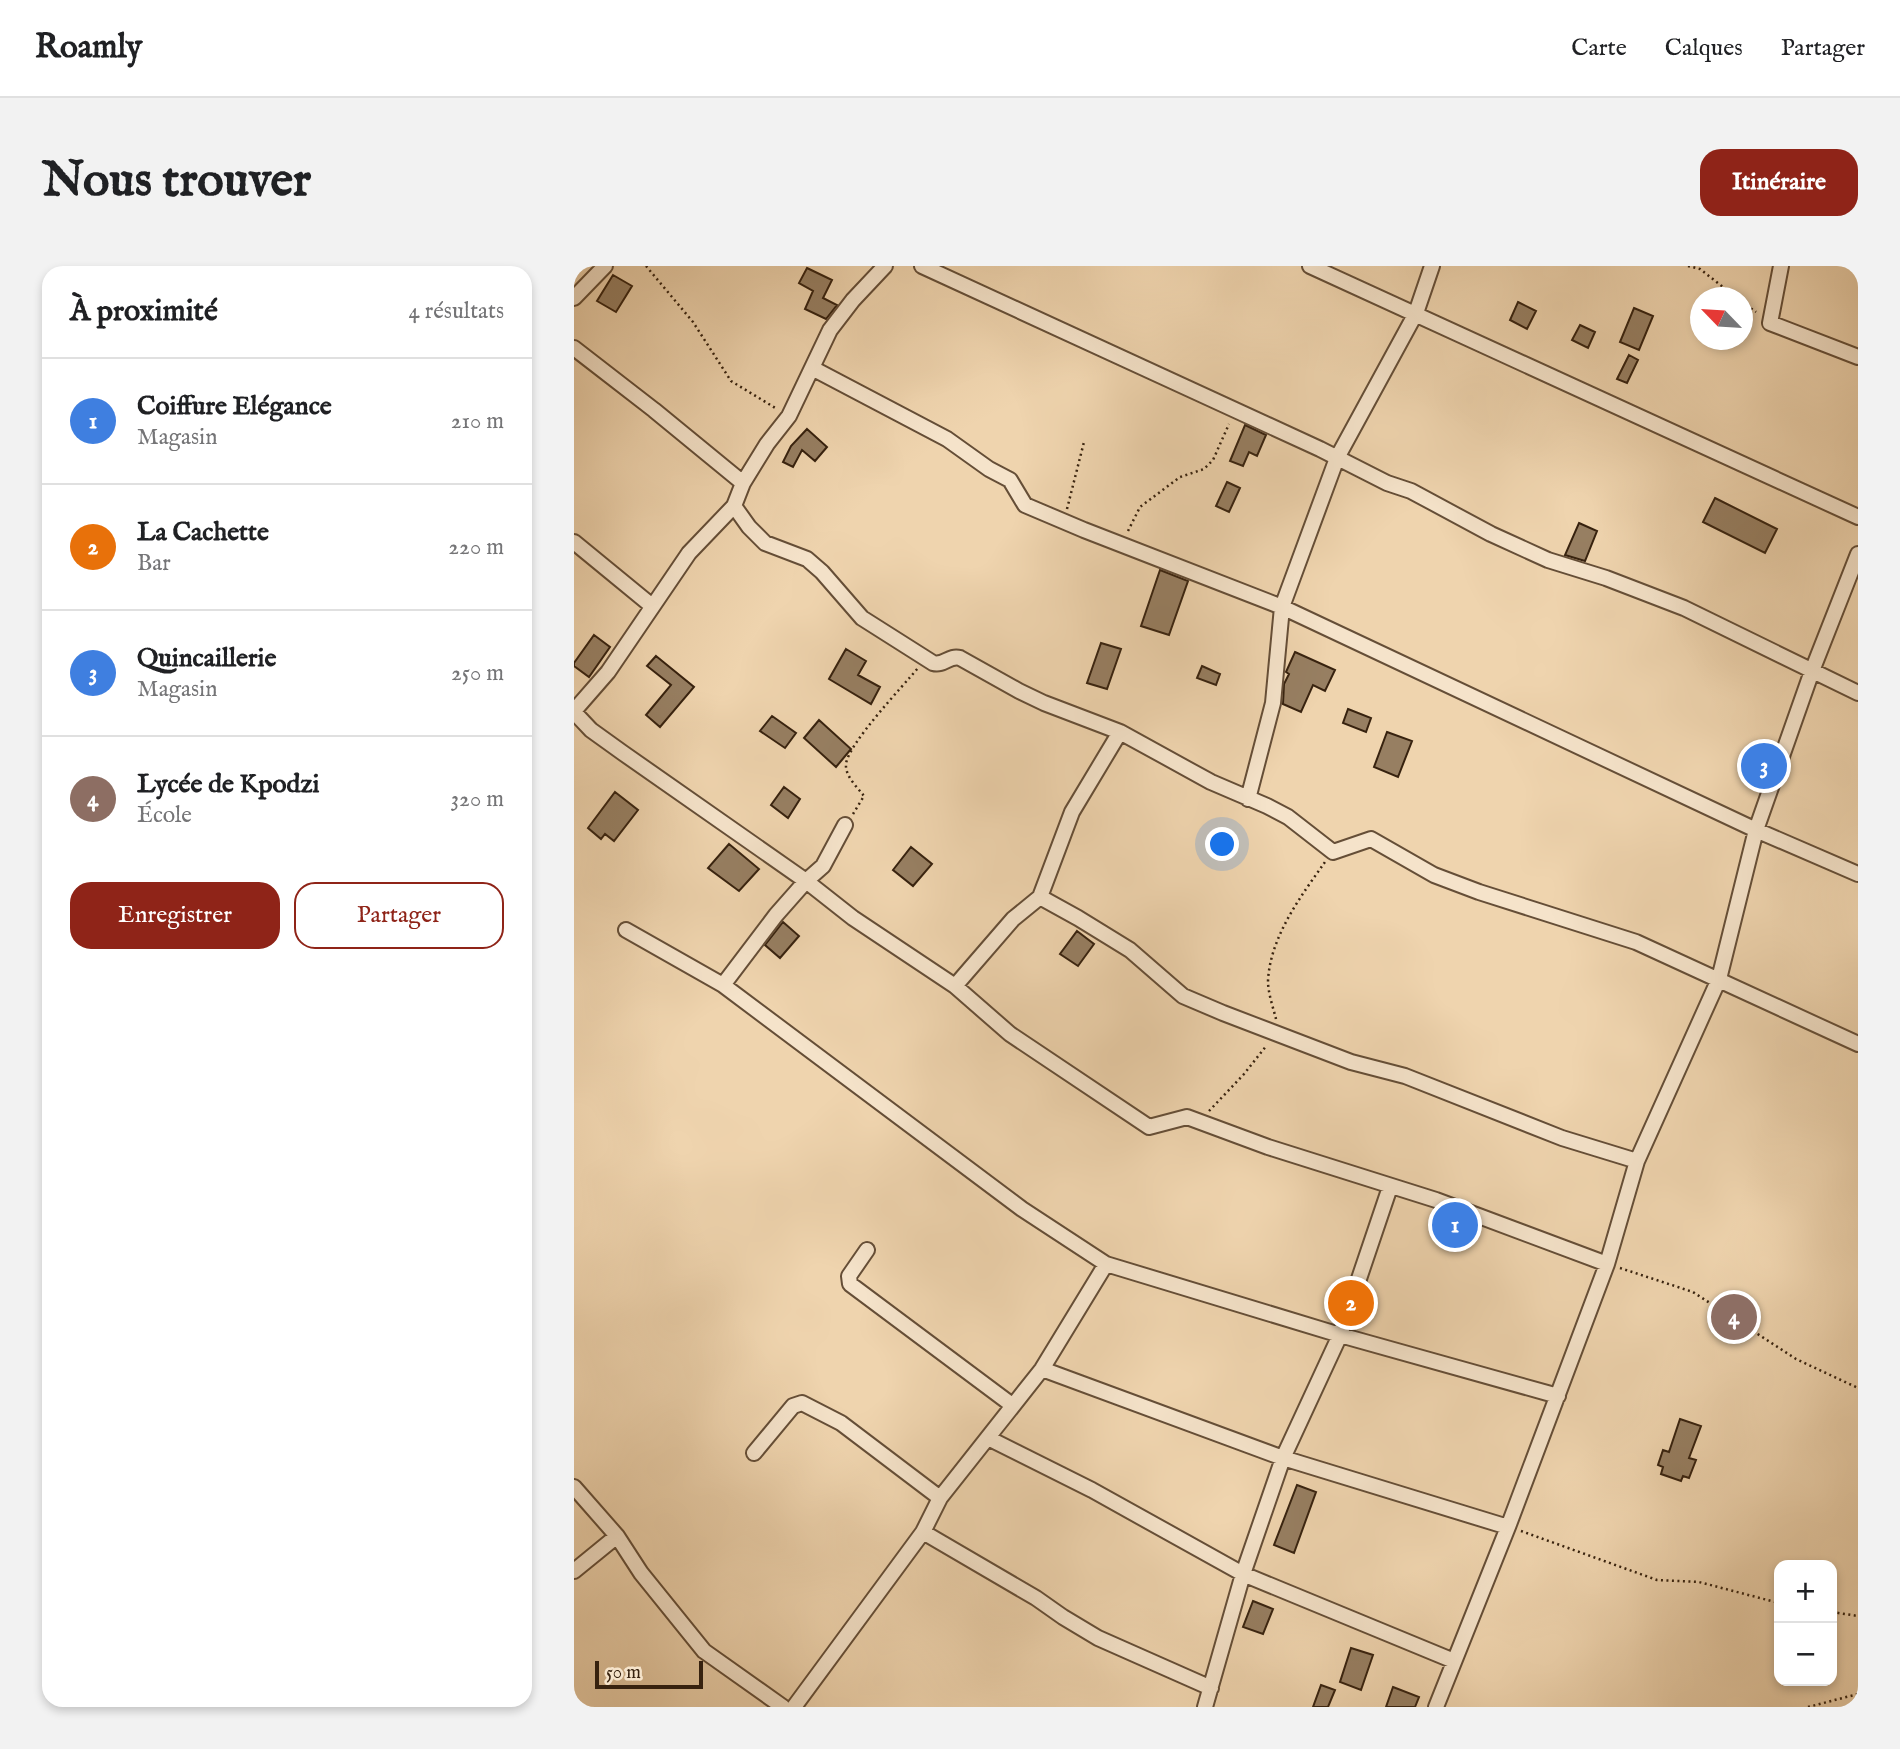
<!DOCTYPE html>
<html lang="fr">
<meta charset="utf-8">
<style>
body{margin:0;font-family:"IM FELL English",serif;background:#f2f2f2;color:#202124}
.controls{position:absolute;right:21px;bottom:21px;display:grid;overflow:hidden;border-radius:14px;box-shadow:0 4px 10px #0003}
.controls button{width:63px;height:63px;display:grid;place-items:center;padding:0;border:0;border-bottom:2px solid #e0e0e0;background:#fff;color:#202124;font:35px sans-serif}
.compass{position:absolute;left:1116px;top:21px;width:63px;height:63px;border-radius:50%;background:#fff;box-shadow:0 4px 10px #0003;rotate:295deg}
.scale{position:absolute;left:21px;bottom:18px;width:108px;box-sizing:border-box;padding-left:7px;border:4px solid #37220f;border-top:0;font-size:19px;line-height:24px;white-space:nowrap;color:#37220f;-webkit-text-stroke:5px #f5e3ca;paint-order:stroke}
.you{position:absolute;left:649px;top:579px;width:24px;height:24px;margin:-18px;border:5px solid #fff;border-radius:50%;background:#1a73e8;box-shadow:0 0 0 10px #1a73e833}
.badge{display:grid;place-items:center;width:46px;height:46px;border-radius:50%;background:#8f2418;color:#fff;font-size:23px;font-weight:700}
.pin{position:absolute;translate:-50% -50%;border:4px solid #fff;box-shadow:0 2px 7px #0006}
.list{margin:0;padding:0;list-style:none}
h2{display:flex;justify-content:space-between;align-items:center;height:91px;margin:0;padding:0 28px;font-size:30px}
h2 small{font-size:23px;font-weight:400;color:#757577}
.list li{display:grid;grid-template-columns:46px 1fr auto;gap:21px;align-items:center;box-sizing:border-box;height:126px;padding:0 28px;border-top:2px solid #e0e0e0}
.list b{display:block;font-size:26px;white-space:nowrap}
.list p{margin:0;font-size:23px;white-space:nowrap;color:#757577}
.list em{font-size:23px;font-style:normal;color:#757577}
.actions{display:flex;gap:14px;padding:21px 28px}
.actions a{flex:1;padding:16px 0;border:2px solid #8f2418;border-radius:21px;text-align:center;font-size:24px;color:#8f2418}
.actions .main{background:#8f2418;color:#fff}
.map{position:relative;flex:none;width:1284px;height:1441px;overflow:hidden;border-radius:21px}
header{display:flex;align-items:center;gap:42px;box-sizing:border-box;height:98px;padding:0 35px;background:#fff;border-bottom:2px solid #e0e0e0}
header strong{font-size:33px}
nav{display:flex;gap:38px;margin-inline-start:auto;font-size:24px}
.intro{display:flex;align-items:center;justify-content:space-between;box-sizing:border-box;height:168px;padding:0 42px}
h1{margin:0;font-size:49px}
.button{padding:18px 32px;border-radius:21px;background:#8f2418;color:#fff;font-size:24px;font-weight:700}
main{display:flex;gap:42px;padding:0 42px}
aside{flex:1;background:#fff;border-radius:21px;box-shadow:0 4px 10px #0003}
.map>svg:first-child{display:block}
</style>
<header>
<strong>Roamly</strong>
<nav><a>Carte</a><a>Calques</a><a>Partager</a></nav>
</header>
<div class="intro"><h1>Nous trouver</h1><a class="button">Itinéraire</a></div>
<main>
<aside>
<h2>À proximité<small>4 résultats</small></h2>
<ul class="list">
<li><span class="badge" style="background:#3f7fe0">1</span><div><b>Coiffure Elégance</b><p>Magasin</p></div><em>210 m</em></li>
<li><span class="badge" style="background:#e8710a">2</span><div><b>La Cachette</b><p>Bar</p></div><em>220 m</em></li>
<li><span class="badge" style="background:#3f7fe0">3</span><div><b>Quincaillerie</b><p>Magasin</p></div><em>250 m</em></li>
<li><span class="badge" style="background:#8d6e63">4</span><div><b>Lycée de Kpodzi</b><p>École</p></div><em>320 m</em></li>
</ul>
<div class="actions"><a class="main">Enregistrer</a><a>Partager</a></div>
</aside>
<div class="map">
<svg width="1284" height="1441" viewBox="0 0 1284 1441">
<rect width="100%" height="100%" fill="#efd4ae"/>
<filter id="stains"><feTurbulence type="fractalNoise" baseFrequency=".00286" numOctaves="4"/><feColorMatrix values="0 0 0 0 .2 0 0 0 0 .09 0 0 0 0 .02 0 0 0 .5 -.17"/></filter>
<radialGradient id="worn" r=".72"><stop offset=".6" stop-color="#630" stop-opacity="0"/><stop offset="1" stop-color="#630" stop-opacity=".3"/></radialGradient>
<path fill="#977f62" stroke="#37220f" stroke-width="2" d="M233,2L258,14L249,32L263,39L252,53L231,43L239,25L225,17Z
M39,9L58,20L42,46L23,35Z
M944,36L962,45L953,63L936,54Z
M1060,42L1079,50L1065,84L1046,76Z
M1006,59L1021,66L1014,82L998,74Z
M1055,89L1064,94L1053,117L1043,113Z
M671,159L692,169L683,190L675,186L669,200L656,195Z
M233,163L253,181L241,195L228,184L219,201L209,196L217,180Z
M653,216L666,222L655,246L642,240Z
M1141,232L1203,263L1191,287L1129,256Z
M1005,257L1023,265L1011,295L991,289Z
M586,304L614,315L595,369L567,360Z
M20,369L36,381L15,411L0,400V397Z
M527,377L547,383L533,423L513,417Z
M272,383L292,395L284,409L306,421L297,438L255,413Z
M721,386L761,404L751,425L739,419L727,446L709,438L710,418L715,408L712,406Z
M82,390L120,421L86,461L72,449L97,419L73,400Z
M628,400L646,408L642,419L623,412Z
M774,443L797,452L792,466L769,457Z
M198,450L222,467L211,482L186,465Z
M245,454L277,483L262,501L230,472Z
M813,466L838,475L824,511L800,501Z
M210,521L226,533L214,552L197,539Z
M41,526L64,544L40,575L31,568L27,573L14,562Z
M155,578L185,603L165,625L134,602Z
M337,581L358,598L339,620L319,604Z
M209,656L225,670L206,692L191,679Z
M503,665L520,678L504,700L486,688Z
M1106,1153L1127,1160L1115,1192L1122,1194L1115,1212L1109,1210L1107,1215L1087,1208L1089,1201L1084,1199L1089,1184L1095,1186Z
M723,1219L742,1226L720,1287L700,1279Z
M679,1335L699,1343L689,1368L669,1361Z
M777,1382L799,1389L787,1424L766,1416Z
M747,1419L761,1424L754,1441H739Z
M819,1421L845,1431L841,1441H812Z"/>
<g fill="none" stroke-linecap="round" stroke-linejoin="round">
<defs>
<path id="minor" d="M348,0L746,183L813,217L837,225L917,268L974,294L1032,312L1110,342L1284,427
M736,0L1284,251
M1207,0L1196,57L1284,91
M0,32L31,0
M0,82L80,144L169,217
M238,102L373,173L415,203L436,214L451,239L510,264L708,341L1182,564L1284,608
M160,240L175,261L191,277L233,293L248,306L288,352L359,397C370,400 375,389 386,392L445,425L470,437L546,466L637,516L693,540L714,551L759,586L797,573L860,609L905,626L1062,676L1284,778
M0,276L78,340
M0,445L34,406L115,287L160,240L169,217L193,178L215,150L256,64L279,34L311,0
M0,446L17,464L49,487L232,615L279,652L381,720L436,768L575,861L613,851L694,881L862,934L1033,998
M674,533L699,437L708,341L763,192L842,47L858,0
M466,631L504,652L556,684L609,730L649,747L777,796L831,810L988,872L1063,895
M52,664L149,719L448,943L532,998L766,1069L984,1130
M149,719L202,649L232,615L249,600L271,559
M381,720L439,653L466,631L498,546L546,466
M293,984L275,1010L276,1018L438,1139
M468,1103L709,1192L934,1261
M414,1172L518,1224L669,1308L880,1395
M180,1187L219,1140L228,1137L267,1157L366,1232
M0,1221L43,1270L67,1307L130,1385L209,1441
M349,1266L462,1332L489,1351L524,1372L637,1422
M0,1305L43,1270
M220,1441L349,1266L366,1232L468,1103L532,998
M631,1441L669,1308L709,1192L766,1069L816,921
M862,1441L934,1261L1033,998L1063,895L1145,713L1182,564L1238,405L1284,288"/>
</defs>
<use href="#minor" stroke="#654e37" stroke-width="18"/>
<path stroke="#37220f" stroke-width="2.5" stroke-dasharray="2 3.5" stroke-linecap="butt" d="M72,0L119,56L157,115L203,143
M1114,0L1126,3L1163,32
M1168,36L1182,46
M493,243L510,176
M554,265L566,241L606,211L630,203L639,194L655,158
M279,548L290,530C283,521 271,510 272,498C274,478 329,420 344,402
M702,753C699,741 694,727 694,715C696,671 727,630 751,596
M635,845L670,808L693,779
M1046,1002L1119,1026L1222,1093L1284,1122
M947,1265L1083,1314L1125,1316L1205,1337
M1258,1346L1284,1350
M1234,1441L1284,1428"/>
<use href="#minor" stroke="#f5e3ca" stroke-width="14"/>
</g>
<rect width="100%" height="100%" filter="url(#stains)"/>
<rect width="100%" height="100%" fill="url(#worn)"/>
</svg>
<div class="controls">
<button>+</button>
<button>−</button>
</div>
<svg class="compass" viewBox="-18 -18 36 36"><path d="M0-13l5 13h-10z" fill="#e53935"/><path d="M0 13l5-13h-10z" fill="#757577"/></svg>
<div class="scale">50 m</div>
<div class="you"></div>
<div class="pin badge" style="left:881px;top:959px;background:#3f7fe0">1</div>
<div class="pin badge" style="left:777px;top:1037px;background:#e8710a">2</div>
<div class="pin badge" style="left:1190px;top:500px;background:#3f7fe0">3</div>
<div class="pin badge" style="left:1160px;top:1051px;background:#8d6e63">4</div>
</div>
</main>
